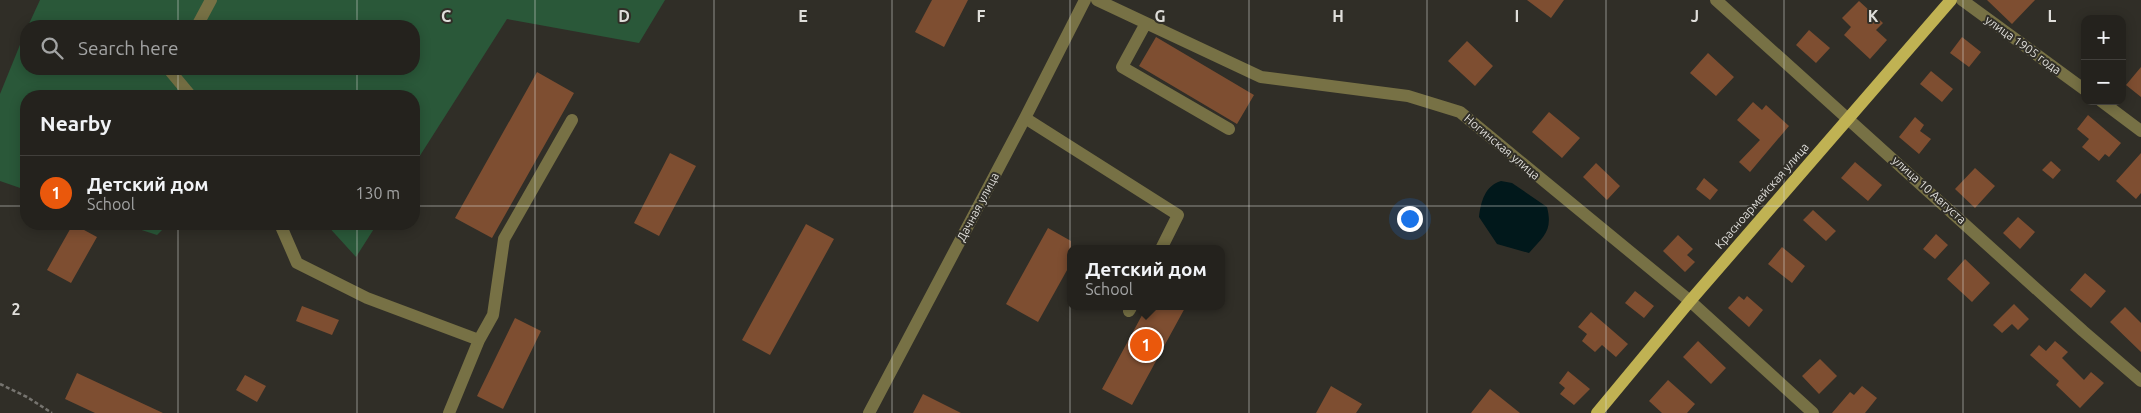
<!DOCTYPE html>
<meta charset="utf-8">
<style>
body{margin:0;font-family:Ubuntu,sans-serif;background:#2c2a26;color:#f1f3f6}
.controls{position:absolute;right:15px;top:15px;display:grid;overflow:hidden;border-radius:10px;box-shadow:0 2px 12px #0003}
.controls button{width:45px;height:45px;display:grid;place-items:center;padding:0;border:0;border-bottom:1px solid #413f3b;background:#24221d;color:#f1f3f6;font:25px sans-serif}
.you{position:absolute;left:1409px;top:218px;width:18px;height:18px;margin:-12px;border:4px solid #fff;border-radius:50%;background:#1a73e8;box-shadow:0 0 0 8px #1a73e833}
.badge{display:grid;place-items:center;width:32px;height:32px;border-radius:50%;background:#ea580c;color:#fff;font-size:16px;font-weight:700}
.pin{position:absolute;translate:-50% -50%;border:2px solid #fff;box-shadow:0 1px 5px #0006}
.popup{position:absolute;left:1067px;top:245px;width:158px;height:65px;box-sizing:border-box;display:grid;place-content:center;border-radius:10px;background:#24221d;filter:drop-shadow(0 1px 4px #0005);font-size:16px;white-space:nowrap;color:#a3a4a4}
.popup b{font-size:19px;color:#f1f3f6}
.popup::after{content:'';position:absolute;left:50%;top:100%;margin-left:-10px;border:10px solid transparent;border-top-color:#24221d}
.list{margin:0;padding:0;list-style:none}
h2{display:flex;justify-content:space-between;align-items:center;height:65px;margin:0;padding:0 20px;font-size:21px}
h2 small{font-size:16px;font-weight:400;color:#a3a4a4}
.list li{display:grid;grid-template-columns:32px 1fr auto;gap:15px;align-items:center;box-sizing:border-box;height:75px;padding:0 20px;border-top:1px solid #413f3b}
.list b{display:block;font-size:19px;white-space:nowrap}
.list p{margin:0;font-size:16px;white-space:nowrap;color:#a3a4a4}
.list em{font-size:16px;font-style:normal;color:#a3a4a4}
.icon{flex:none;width:28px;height:28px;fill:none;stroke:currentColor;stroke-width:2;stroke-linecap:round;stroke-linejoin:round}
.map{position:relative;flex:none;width:2141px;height:413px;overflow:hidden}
.search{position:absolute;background:#24221d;box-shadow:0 2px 12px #0003;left:20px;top:20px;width:400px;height:55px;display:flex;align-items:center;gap:12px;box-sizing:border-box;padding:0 18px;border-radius:20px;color:#a3a4a4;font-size:19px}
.panel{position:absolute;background:#24221d;box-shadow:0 2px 12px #0003;left:20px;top:90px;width:400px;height:140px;border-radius:20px}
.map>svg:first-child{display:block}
</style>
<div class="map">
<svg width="2141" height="413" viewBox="0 0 2141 413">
<rect width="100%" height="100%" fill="#302e27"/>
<path fill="#2a5839" d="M40,0H665L639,43L507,19L414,165V96H26V190L0,181V94L26,30V69H414V26H28Z
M123,224H168L157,235Z
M326,224H377L356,257Z"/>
<path fill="#01181b" d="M1501,181L1512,183L1547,207C1553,231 1544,236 1529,253L1497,244L1479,217C1481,201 1485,186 1501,181Z"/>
<path fill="#7e4e31" d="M932,0H968L944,47L915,32Z
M1527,0H1564L1551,18Z
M1987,0H2035L2012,24Z
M1859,1L1883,23L1876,30L1887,40L1870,59L1844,35L1851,27L1842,18Z
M1809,30L1830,48L1816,63L1796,45Z
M1156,37L1254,95L1237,124L1139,66Z
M1962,37L1981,52L1969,67L1950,53Z
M1467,41L1493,66L1475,86L1448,61Z
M1708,53L1734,77L1716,96L1690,73Z
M2141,67V97L2126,85Z
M1931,71L1953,89L1942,102L1920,84Z
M537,72L574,93L492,238L455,218Z
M1753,102L1762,110L1766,105L1789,126L1750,172L1739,162L1760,140L1737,120Z
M1549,112L1580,138L1562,158L1532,132Z
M2088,115L2121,143L2109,157L2105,154L2099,161L2082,147L2089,139L2077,129Z
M1915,117L1924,125L1920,131L1931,139L1919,154L1899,137Z
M670,153L696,166L659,236L634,223Z
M2141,153V193L2136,199L2116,181Z
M2051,161L2061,170L2053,179L2042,170Z
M1855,162L1882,185L1868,201L1841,178Z
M1596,163L1620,186L1607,200L1583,177Z
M1975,168L1995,186L1975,208L1955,189Z
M1704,178L1718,190L1710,200L1696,189Z
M1813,210L1836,231L1826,241L1803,220Z
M2018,217L2035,232L2020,249L2003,233Z
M73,224L97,237L71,283L47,270Z
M806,224L834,239L770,355L742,340Z
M1048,228L1071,241V263L1038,322L1006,304Z
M1936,234L1948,245L1935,259L1923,249Z
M1678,235L1693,249L1687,255L1695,262L1685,272L1663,251Z
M1782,247L1805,266L1792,283L1768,264Z
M1965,259L1990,283L1972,302L1947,279Z
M2085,273L2106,291L2091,308L2070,290Z
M1635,291L1654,306L1644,318L1625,303Z
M1739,296L1744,300L1747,296L1763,310L1749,327L1728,308Z
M2014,304L2029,319L2018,330L2012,324L2002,333L1993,325Z
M302,306L339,320L332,335L296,321Z
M1147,306H1186L1132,405L1102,389Z
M2125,307L2141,323V352L2110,322Z
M1591,312L1628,344L1616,357L1602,345L1595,352L1582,341L1587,334L1578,327Z
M515,318L541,331L503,409L477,396Z
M1698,341L1726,368L1711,384L1683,357Z
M2055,341L2068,352L2062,358L2084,380L2091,372L2104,383L2080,408L2056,385L2059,381L2030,355L2039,345L2046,351Z
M1820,359L1837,376L1819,394L1802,376Z
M1568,371L1590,389L1574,405L1560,394L1565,388L1559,383Z
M77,373L163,413H95L65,399Z
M245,375L266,386L257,402L236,390Z
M1668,380L1695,404L1687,413H1662L1649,401Z
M1331,386L1362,404L1356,413H1316Z
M1862,386L1877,398L1865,413H1832L1850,392L1854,395Z
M1490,389L1520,413H1471Z
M923,394L961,413H913Z"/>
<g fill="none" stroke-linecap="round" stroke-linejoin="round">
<path stroke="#76746f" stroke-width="2.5" stroke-dasharray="4 2.5" stroke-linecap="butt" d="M0,384L27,397L52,413"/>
<path stroke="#777145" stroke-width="12" d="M1097,0L1261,77L1408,96L1460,112L1690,301L1813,413
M1716,0L2083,331L2141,381
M1962,0L2085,90
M1146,23L1122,67L1229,129
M197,26L211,0
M173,69L171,72L191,96
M2101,101L2141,131
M1025,118L1178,215L1161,249
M280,224L297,263L367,298L479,340
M1129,311L1132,306
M449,413L479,340L493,315L504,239L572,120
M869,413L1025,118L1085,0"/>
<path stroke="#c0b253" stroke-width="12" d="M1597,413L1690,301L1951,0"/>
</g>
<path fill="none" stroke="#dfdeda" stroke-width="1" stroke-opacity="0.55" d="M178,0V26M357,0V26M535,0V413M714,0V413M892,0V413M1070,0V413M1249,0V413M1427,0V413M1606,0V413M1784,0V413M1963,0V413M178,69V96M357,69V96M0,206H26M414,206H2141M178,224V413M357,224V413"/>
<g text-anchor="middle" stroke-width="4" stroke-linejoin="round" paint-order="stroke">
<g font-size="12" fill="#dfdeda" stroke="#302e27">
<text transform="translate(2023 45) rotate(36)" y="4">улица 1905 года</text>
<text transform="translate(1502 147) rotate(40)" y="4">Ногинская улица</text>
<text transform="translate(1929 190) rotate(42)" y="4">улица 10 Августа</text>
<text transform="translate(1762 196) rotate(-49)" y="4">Красноармейская улица</text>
<text transform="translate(978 207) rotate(-62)" y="4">Дачная улица</text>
</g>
</g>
<g font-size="16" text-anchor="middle" font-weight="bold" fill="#dfdeda" stroke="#302e27" stroke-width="4" stroke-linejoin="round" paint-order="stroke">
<text x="446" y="22">C</text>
<text x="624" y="22">D</text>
<text x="803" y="22">E</text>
<text x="981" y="22">F</text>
<text x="1160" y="22">G</text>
<text x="1338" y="22">H</text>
<text x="1517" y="22">I</text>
<text x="1695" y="22">J</text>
<text x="1873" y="22">K</text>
<text x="2052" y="22">L</text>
<text x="16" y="315">2</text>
</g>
</svg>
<div class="controls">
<button>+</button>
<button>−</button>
</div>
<div class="you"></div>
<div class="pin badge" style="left:1146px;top:345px">1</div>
<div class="popup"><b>Детский дом</b>School</div>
<div class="search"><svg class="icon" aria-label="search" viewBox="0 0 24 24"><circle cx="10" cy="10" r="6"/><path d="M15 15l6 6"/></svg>Search here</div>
<section class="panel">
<h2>Nearby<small></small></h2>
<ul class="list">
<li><span class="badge">1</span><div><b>Детский дом</b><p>School</p></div><em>130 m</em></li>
</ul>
</section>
</div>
